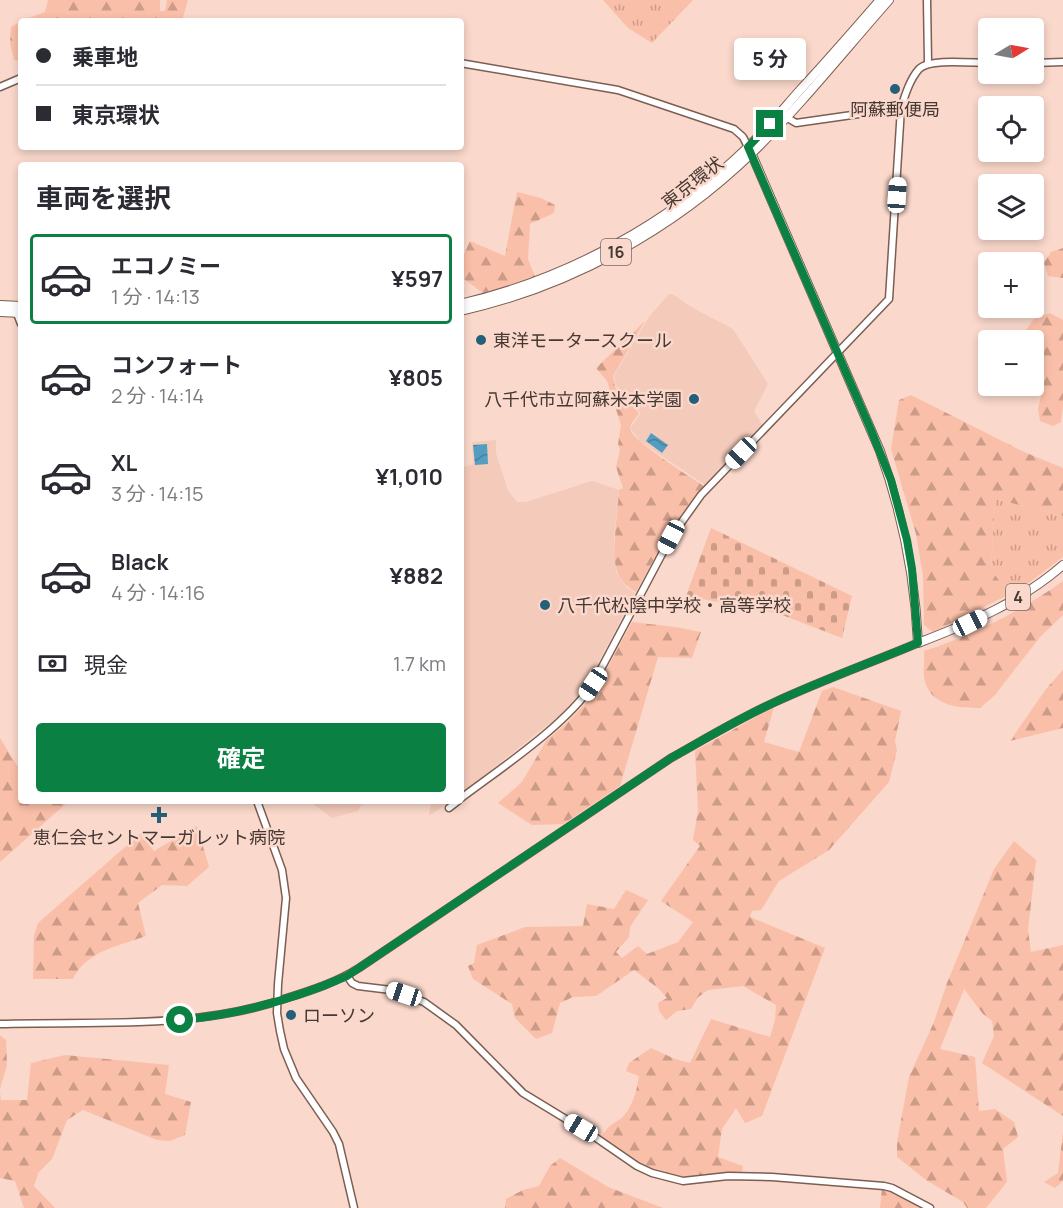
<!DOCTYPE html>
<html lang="ja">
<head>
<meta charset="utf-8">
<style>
  :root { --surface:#fff; --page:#f2f2f3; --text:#2b2b33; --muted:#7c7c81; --line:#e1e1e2; --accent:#0b8043 }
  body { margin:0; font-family:Manrope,"Noto Sans JP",sans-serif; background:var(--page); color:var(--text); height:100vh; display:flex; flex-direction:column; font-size:22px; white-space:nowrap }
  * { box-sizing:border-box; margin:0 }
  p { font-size:20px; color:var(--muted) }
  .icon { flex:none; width:33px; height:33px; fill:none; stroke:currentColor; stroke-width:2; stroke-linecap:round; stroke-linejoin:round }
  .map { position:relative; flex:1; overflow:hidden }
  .drawer { position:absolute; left:18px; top:162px; width:446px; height:642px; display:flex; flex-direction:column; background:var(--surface); border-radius:6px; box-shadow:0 3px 9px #0003 }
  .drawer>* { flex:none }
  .guide { position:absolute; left:18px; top:18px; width:446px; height:132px; border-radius:6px; box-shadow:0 3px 9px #0003; display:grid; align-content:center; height:132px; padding:0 18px; background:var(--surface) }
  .needle { width:39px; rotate:80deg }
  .fabs { position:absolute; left:978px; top:18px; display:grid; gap:12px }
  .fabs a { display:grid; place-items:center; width:66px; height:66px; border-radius:6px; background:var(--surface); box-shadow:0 3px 9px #0003; font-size:30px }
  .end { position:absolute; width:27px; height:27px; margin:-14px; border:8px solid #0b8043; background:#fff; box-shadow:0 0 0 3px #fff }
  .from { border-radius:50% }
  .bubble { position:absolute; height:42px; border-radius:6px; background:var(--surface); box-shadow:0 3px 9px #0003; font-size:20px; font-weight:700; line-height:42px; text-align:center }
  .car { position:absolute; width:18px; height:36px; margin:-18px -9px; border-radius:8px; box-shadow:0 0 4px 2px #0007; background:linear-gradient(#fff 24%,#345 0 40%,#fff 0 76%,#345 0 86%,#fff 0) }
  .guide b { display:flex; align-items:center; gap:21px; height:57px; font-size:22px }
  .guide b+b { border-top:2px solid var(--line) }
  .guide i { width:15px; height:15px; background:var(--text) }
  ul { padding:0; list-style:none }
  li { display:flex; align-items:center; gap:18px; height:90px; margin:0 12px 9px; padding:0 6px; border:3px solid transparent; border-radius:6px }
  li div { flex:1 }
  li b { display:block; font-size:22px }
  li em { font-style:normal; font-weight:700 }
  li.active { border-color:var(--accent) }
  li>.icon { width:54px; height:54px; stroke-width:1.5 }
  h2 { padding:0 18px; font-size:27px; line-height:72px }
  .pay { display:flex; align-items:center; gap:15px; height:66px; padding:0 18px; font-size:22px }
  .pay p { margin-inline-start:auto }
  .action { display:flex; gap:12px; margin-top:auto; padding:12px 18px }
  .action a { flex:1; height:69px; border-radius:6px; background:var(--accent); color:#fff; font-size:24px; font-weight:700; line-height:69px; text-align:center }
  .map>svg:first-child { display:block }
  .built { fill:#f4caba }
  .grass { fill:url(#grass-tufts) }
  .forest { fill:url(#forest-firs) }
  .cemetery { fill:url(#cemetery-stones) }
  .water { fill:url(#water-waves) }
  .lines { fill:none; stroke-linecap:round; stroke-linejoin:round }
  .tertiary-casing { stroke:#7c5e53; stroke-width:9 }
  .primary-casing { stroke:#7c5e53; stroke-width:10 }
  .trunk-casing { stroke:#7c5e53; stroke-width:10 }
  .tertiary { stroke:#fff; stroke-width:6 }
  .primary { stroke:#fff; stroke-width:8 }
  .trunk { stroke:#fff; stroke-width:8 }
  .route { stroke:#0b8043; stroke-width:8 }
  .poi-dot { fill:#265f79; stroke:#fad8cb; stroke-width:2 }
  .labels { text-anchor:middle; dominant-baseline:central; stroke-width:5; stroke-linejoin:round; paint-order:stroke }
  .shield { fill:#fad8cb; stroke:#7c6861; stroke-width:1.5 }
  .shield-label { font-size:16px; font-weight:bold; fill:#463833 }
  .poi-label { font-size:18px; fill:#463833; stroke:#fad8cb; text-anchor:start }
  .street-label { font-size:18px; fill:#463833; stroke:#fad8cb }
</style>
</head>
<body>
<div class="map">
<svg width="1063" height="1208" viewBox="0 0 1063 1208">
  <defs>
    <pattern id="grass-tufts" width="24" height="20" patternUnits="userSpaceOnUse" patternTransform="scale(1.5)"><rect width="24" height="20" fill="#fabfa8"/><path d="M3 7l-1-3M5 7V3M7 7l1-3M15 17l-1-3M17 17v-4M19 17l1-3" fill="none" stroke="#cc9c89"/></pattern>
    <pattern id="forest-firs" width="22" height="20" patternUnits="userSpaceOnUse" patternTransform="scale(1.5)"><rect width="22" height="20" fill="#fabfa8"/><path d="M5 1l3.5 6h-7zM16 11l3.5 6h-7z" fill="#cc9c89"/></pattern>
    <pattern id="cemetery-stones" width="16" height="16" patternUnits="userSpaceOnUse" patternTransform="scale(1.5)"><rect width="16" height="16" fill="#fabfa8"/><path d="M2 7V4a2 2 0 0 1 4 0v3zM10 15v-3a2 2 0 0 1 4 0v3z" fill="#cc9c89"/></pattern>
    <pattern id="water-waves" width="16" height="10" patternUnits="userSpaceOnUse" patternTransform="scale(1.5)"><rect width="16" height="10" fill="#539dc0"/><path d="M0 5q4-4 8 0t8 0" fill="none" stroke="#47819d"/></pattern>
  </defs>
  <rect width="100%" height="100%" fill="#fad8cb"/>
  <!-- built -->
  <g class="built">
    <path d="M669,294H672L693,308L733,329L768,384L754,411L762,424L705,485L640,441L630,428L641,413L616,386L614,376L649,317Z"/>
    <path d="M496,440V453L508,491L517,502H526L592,481L619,490L614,538L616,572L627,588L635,593L589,680L580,694L561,714L461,794V468L473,464L472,442Z"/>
    <path d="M309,801H363V802L358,811L332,818Z"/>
    <path d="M431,801H451L429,816Z"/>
  </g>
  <!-- grass -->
  <g class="grass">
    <path d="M603,0H693L652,43L628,28Z"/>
    <path d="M995,499L1063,516V557L1026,585L1010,594L991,570Z"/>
  </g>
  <!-- forest -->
  <g class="forest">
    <path d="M48,0H160V11H165L167,0H188L182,21H21L45,12Z"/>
    <path d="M21,21V61L14,60L10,43L11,27Z"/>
    <path d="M517,192L541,198L555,205L554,213L530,224L528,259L535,277L483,293L461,277V261L470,241L505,256Z"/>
    <path d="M1063,248V278L1048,276L1044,263L1051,252Z"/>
    <path d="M1050,313L1063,320V406L1061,422L1053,426L1040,421L1038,409L1043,387L1034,363V340H1028L1026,330L1034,319Z"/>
    <path d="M645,321L613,376L615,387L639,413C637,417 629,425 630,429C631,440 692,478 704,486C675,518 656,555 636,592C628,588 620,580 617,571C611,554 618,509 619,490L623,488L616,467L620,450L618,444L621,425L607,381L596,368Z"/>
    <path d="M911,395L1024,452L1063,468V516L995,499L991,570L1010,594L933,632L924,625L923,576L916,534L891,449L899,400Z"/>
    <path d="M1063,581V615L1040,637L995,695L980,708C959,708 935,706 926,685C922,676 925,661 924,651C974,635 1021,611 1063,581Z"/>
    <path d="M632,622L675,627L701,632L692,658L658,657L620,786L563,824L532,825L498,803L522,782L546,741L569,721L593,695Z"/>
    <path d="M1063,670V728L1010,741L1046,689Z"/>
    <path d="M833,687L901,711L895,741L897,750L889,782L829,850L779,881L761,910L752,911L750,917L825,948L762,1116L745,1123L736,1108L722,1129L718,1157L743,1166L742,1173C724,1173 707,1178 690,1178C656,1179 627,1155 601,1137C609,1126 608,1127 619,1120C632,1111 637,1090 639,1076L626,1071L629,1063L651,1048L675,1059L690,1063L711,1019L770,1037L775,1020L776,1005L743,986L708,990L697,998L691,1009L677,1011L666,1020L659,1011L658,1003L667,998L659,989L634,970L596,996L573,997L560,1003L552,1033L536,1039L515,1018L512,1004L473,979L468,966L474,963L477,945L525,927L583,926L587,904L614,909L626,890L648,900L630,927L629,937L616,952L622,958L638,946L647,954L678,942L693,922L661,901L700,846L693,840L698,810L695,751L774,707L764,742L799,752L822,691Z"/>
    <path d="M0,738L21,772V801H69L0,862Z"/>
    <path d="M197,826L209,867L187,886L162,885L138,903L146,936C119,946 86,951 73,979H33L34,935L38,923L140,834L154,851Z"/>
    <path d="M1014,841L1036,860L1028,930L1031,952L1063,945V1116L982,1063L994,1036L992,1021L983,1014L964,989L940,1049L975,1057L979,1111L995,1109L1014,1122L1018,1137L1003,1149L1007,1182L986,1208H967L963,1202L926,1180L897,1157V1142L909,1077L934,1022L947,983L994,869Z"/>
    <path d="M0,1035L6,1040L7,1065L0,1089Z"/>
    <path d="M65,1055L169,1065L165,1094L191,1102L185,1135L170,1141L157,1140L83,1110L67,1120L52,1159L38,1173L34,1186L55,1208H24L15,1181L0,1178V1092L1,1100H27L31,1063Z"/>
    <path d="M1063,1132V1181L1055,1188L1044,1182L1058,1173Z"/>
    <path d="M560,1158L608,1187L663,1208H505L506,1199L523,1190L539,1186L550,1166Z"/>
    <path d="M882,1188L928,1208H880Z"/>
  </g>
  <!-- cemetery -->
  <path class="cemetery" d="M711,528L852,596L842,638L777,613L686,596Z"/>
  <!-- water -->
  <g class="water">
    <path d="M651,433L668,445L662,453L646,441Z"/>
    <path d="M487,444L488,464L475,465L473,445Z"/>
  </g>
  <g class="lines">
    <!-- tertiary casing -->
    <g class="tertiary-casing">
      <g id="tertiary">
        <path d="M927,0L928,62"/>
        <path d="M460,63L618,90L734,129L743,137L748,147"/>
        <path d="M1034,63L1063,62"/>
        <path d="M0,87L21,78"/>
        <path d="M786,117L796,123L901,108"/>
        <path d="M16,311L21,324"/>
        <path d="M460,799C501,768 565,726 593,684L671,537L701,495L889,299L901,108C905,95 910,79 919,69C929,58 972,63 988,63"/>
        <path d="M257,801L282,870L286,898L278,984L277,1013L280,1031L284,1049L296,1078L333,1132L339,1144L354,1208"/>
        <path d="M449,808L458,801"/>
        <path d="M347,976L352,983L358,986L391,990L424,1002L456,1025L523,1093L592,1135L637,1166L652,1173L683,1181L728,1176L772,1177L884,1186L892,1188L930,1208"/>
        <path d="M0,1024C95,1021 196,1030 287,998C313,990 337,982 359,968L671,758C705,739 738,719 773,703C820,681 870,663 918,643"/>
      </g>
    </g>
    <!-- primary casing -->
    <g class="primary-casing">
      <path id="primary" d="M749,148L880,451C903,515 915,575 918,643C970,623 1021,602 1063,565"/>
    </g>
    <!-- trunk casing -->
    <g class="trunk-casing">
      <g id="trunk">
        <path d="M460,304C568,279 670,223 749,146C768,128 784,108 801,89C828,60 854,30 880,0"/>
        <path d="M0,305L21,306"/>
        <path d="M460,311C569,287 673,230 753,152C801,105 844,51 889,0"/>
        <path d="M0,312L21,313"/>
      </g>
    </g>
    <!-- tertiary -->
    <use href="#tertiary" class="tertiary"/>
    <!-- primary -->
    <use href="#primary" class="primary"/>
    <!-- trunk -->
    <use href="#trunk" class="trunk"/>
  </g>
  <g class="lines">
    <!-- route -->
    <path class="route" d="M180,1020C238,1015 294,999 347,976L671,758C705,739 738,719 773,703C820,681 870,663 918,643L912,569L907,540L891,480L871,430L748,147L770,124"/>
  </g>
  <!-- markers -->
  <g class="poi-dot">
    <circle cx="895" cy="89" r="6"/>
    <circle cx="481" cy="340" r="6"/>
    <circle cx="694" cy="399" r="6"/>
    <circle cx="545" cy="605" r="6"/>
    <path d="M156 806h6v6h6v6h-6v6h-6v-6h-6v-6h6z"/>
    <circle cx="291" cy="1015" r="6"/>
  </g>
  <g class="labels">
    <!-- shield labels -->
    <g class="shield">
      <rect x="601" y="239" width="30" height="26" rx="4.5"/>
      <rect x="1006" y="584" width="24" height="26" rx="4.5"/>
    </g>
    <g class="shield-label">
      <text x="616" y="252">16</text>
      <text x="1018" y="597">4</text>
    </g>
    <!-- poi labels -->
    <g class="poi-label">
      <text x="895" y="109" text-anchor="middle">阿蘇郵便局</text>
      <text x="493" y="340">東洋モータースクール</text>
      <text x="682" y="399" text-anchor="end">八千代市立阿蘇米本学園</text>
      <text x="557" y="605">八千代松陰中学校・高等学校</text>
      <text x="159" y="837" text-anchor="middle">恵仁会セントマーガレット病院</text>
      <text x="303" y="1015">ローソン</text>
    </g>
    <!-- street labels -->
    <g class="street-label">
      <text transform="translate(692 182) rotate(-38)">東京環状</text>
    </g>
  </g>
</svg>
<div class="fabs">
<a><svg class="needle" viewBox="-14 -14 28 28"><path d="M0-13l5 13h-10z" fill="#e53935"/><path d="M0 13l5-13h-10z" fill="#7c7c81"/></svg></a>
<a><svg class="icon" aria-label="locate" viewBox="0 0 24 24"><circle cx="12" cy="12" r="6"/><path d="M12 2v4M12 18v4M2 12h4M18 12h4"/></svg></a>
<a><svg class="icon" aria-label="layers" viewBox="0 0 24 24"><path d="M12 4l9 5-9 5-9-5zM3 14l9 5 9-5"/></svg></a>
<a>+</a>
<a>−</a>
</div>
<i class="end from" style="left:180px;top:1020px"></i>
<i class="end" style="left:770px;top:124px"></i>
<div class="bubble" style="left:734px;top:38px;width:72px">5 分</div>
<i class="car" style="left:897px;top:195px;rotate:4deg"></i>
<i class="car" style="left:741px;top:453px;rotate:224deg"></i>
<i class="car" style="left:671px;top:537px;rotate:208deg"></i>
<i class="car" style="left:970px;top:623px;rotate:64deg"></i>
<i class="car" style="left:593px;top:684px;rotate:214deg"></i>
<i class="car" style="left:404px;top:994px;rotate:288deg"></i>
<i class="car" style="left:581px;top:1128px;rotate:301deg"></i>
<div class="guide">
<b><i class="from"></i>乗車地</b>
<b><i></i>東京環状</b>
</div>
<section class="drawer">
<h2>車両を選択</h2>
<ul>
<li class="active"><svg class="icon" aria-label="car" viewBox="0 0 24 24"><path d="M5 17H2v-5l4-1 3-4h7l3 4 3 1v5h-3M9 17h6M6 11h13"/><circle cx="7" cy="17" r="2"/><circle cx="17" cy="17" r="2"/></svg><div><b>エコノミー</b><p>1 分 · 14:13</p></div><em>¥597</em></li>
<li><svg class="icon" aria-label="car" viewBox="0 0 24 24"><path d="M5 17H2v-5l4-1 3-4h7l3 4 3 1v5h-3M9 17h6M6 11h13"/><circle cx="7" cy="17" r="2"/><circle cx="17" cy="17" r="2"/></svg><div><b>コンフォート</b><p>2 分 · 14:14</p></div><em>¥805</em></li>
<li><svg class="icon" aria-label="car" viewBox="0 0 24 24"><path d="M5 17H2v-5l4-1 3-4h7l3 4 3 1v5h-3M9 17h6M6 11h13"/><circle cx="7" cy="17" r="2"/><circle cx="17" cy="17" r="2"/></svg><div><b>XL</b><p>3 分 · 14:15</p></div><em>¥1,010</em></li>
<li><svg class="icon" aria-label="car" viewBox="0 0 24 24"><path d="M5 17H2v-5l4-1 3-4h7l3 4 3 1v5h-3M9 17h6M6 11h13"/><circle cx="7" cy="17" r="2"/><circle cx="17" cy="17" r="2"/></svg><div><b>Black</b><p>4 分 · 14:16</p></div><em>¥882</em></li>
</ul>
<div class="pay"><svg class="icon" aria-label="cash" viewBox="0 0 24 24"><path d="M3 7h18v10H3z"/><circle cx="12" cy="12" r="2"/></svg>現金<p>1.7 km</p></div>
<div class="action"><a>確定</a></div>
</section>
</div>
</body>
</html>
